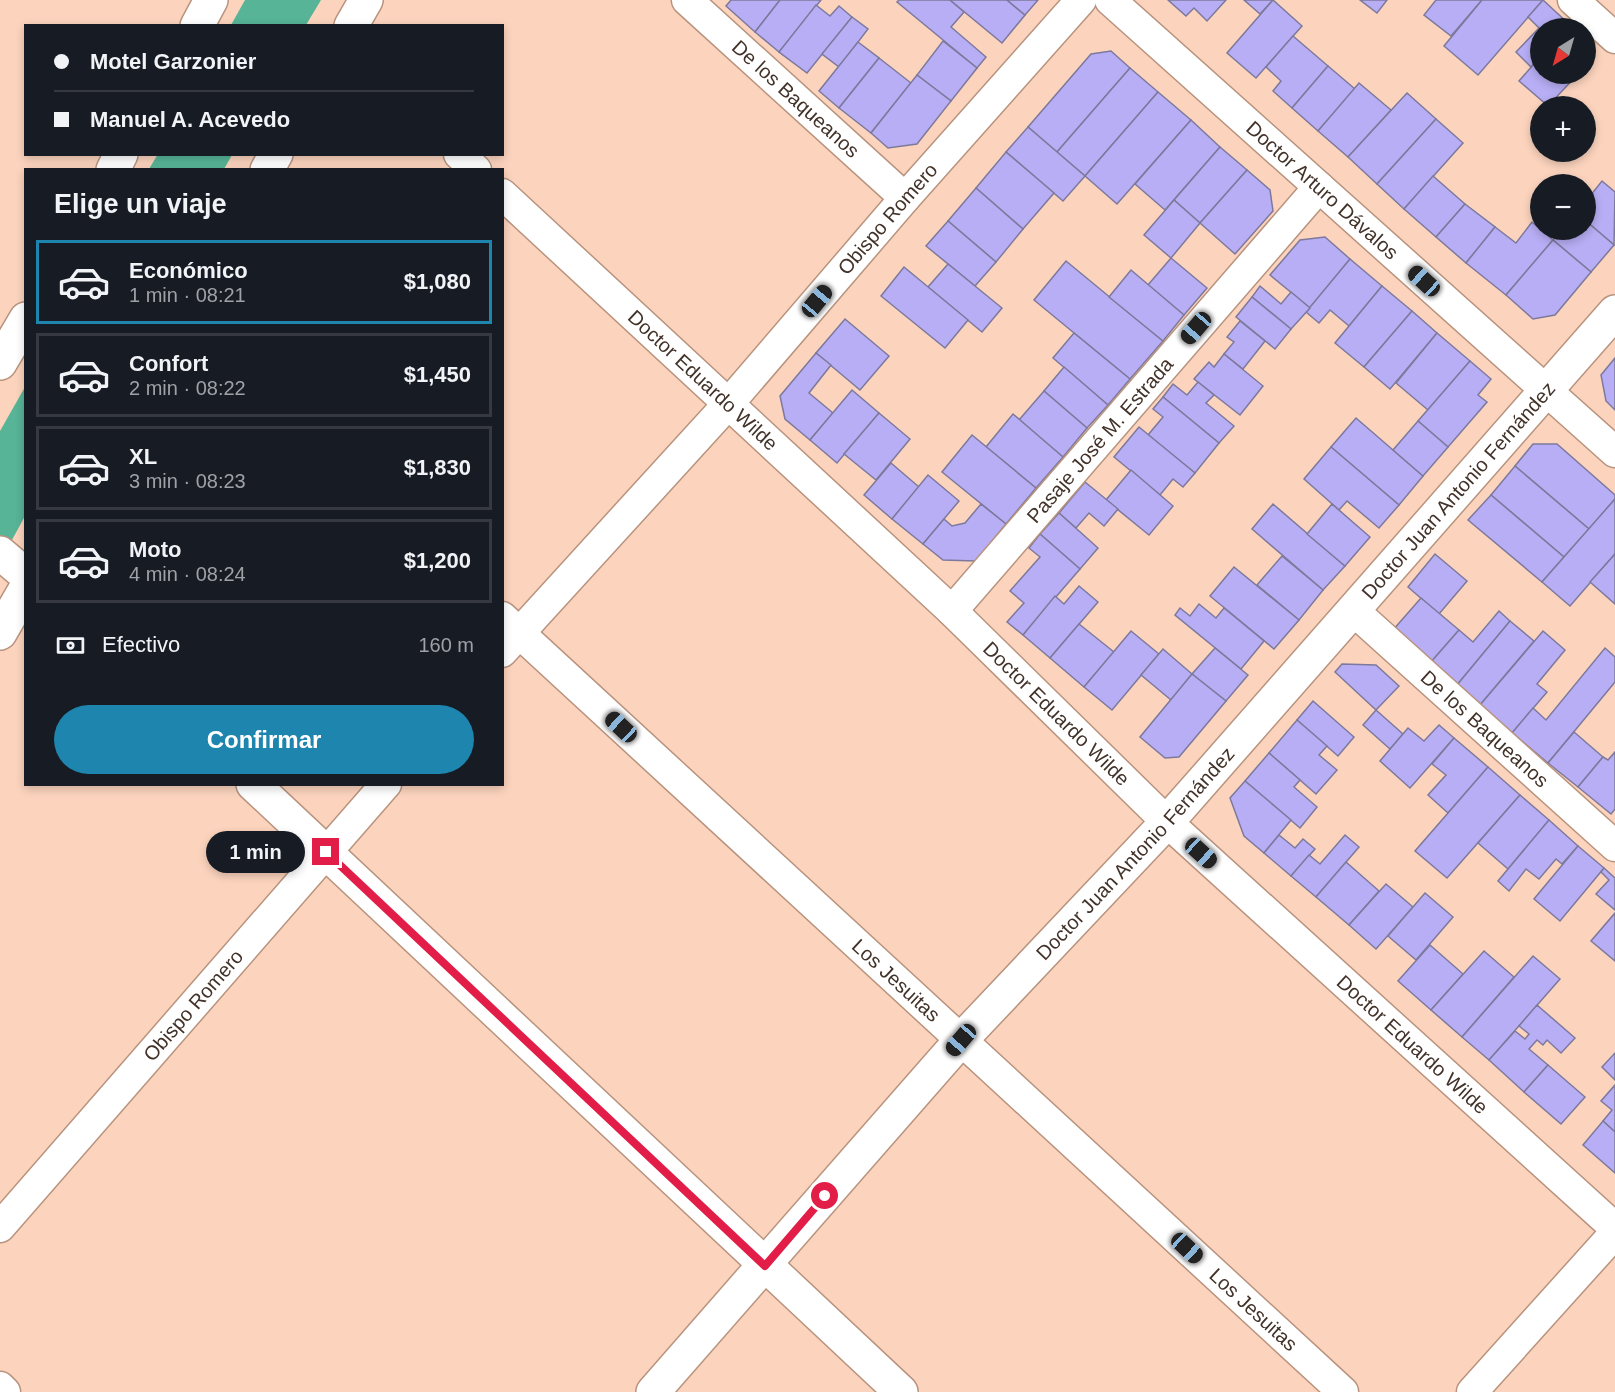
<!DOCTYPE html>
<html lang="es">
<head>
<meta charset="utf-8">
<style>
  :root { --surface:#171b24; --page:#242831; --text:#f1f3f6; --muted:#9ea1a6; --line:#363941; --accent:#1e85ae }
  body { margin:0; font-family:Helvetica,sans-serif; background:var(--page); color:var(--text); height:100vh; display:flex; flex-direction:column; font-size:22px; white-space:nowrap }
  * { box-sizing:border-box; margin:0 }
  p { font-size:20px; color:var(--muted) }
  .icon { flex:none; width:33px; height:33px; fill:none; stroke:currentColor; stroke-width:2; stroke-linecap:round; stroke-linejoin:round }
  .map { position:relative; flex:1; overflow:hidden }
  .sheet { position:absolute; left:24px; top:168px; width:480px; height:618px; display:flex; flex-direction:column; background:var(--surface); border-radius:0px; box-shadow:0 3px 9px #0003 }
  .sheet>* { flex:none }
  .banner { position:absolute; left:24px; top:24px; width:480px; height:132px; border-radius:0px; box-shadow:0 3px 9px #0003; display:grid; align-content:center; height:132px; padding:0 30px; background:var(--surface) }
  .needle { width:39px; rotate:217deg }
  .controls { position:absolute; left:1530px; top:18px; display:grid; gap:12px }
  .controls a { display:grid; place-items:center; width:66px; height:66px; border-radius:50%; background:var(--surface); box-shadow:0 3px 9px #0003; font-size:30px }
  .end { position:absolute; width:27px; height:27px; margin:-14px; border:8px solid #e11d48; background:#fff; box-shadow:0 0 0 3px #fff }
  .from { border-radius:50% }
  .bubble { position:absolute; height:42px; border-radius:21px; background:var(--surface); box-shadow:0 3px 9px #0003; font-size:20px; font-weight:600; line-height:42px; text-align:center }
  .car { position:absolute; width:18px; height:36px; margin:-18px -9px; border-radius:8px; box-shadow:0 0 4px 2px #0007; background:linear-gradient(#222 24%,#8ab4d8 0 40%,#222 0 76%,#8ab4d8 0 86%,#222 0) }
  .banner b { display:flex; align-items:center; gap:21px; height:57px; font-size:22px }
  .banner b+b { border-top:2px solid var(--line) }
  .banner i { width:15px; height:15px; background:var(--text) }
  ul { padding:0; list-style:none }
  li { display:flex; align-items:center; gap:18px; height:84px; margin:0 12px 9px; padding:0 18px; border:3px solid var(--line); border-radius:0px }
  li div { flex:1 }
  li b { display:block; font-size:22px }
  li em { font-style:normal; font-weight:600 }
  li.current { border-color:var(--accent) }
  li>.icon { width:54px; height:54px; stroke-width:1.5 }
  h2 { padding:0 30px; font-size:27px; line-height:72px }
  .pay { display:flex; align-items:center; gap:15px; height:66px; padding:0 30px; font-size:22px }
  .pay p { margin-inline-start:auto }
  .action { display:flex; gap:12px; margin-top:auto; padding:12px 30px }
  .action a { flex:1; height:69px; border-radius:36px; background:var(--accent); color:#fff; font-size:24px; font-weight:600; line-height:69px; text-align:center }
  .map>svg:first-child { display:block }
  .water { fill:#57b497 }
  .building { fill:#b8aef5; stroke:#7d799c; stroke-width:1.5 }
  .lines { fill:none; stroke-linecap:round; stroke-linejoin:round }
  .minor-casing { stroke:#b8937e; stroke-width:33 }
  .tertiary-casing { stroke:#b8937e; stroke-width:36 }
  .trunk-casing { stroke:#b8937e; stroke-width:36 }
  .minor { stroke:#fff; stroke-width:30 }
  .tertiary { stroke:#fff; stroke-width:33 }
  .trunk { stroke:#fff; stroke-width:33 }
  .route { stroke:#e11d48; stroke-width:8 }
  .labels { text-anchor:middle; dominant-baseline:central; stroke-width:4.5; stroke-linejoin:round; paint-order:stroke }
  .street-label { font-size:20px; fill:#423229; stroke:#fefefe }
</style>
</head>
<body>
<div class="map">
<svg width="1615" height="1392" viewBox="0 0 1615 1392">
  <rect width="100%" height="100%" fill="#fcd4be"/>
  <!-- water -->
  <g class="water">
    <path d="M245,0H321L306,25H231Z"/>
    <path d="M158,154H232V155L224,169H149Z"/>
    <path d="M25,387V516L0,562V431Z"/>
  </g>
  <!-- building -->
  <g class="building">
    <path d="M731,0H780L755,32L726,6Z"/>
    <path d="M780,0H821L779,52L755,32Z"/>
    <path d="M899,0H950L964,12L951,27L986,57L977,68L897,2Z"/>
    <path d="M950,0H1007L1025,15L1002,43Z"/>
    <path d="M1007,0H1038L1025,15Z"/>
    <path d="M1168,0H1226L1207,21L1194,8L1186,16Z"/>
    <path d="M1244,0H1273L1260,14Z"/>
    <path d="M1273,0L1302,26L1256,78L1227,53Z"/>
    <path d="M1360,0H1387L1377,13Z"/>
    <path d="M1436,0H1482L1451,36L1424,15Z"/>
    <path d="M1482,0H1543L1478,75L1444,46Z"/>
    <path d="M1543,0L1570,25L1567,28H1540V57L1531,67L1516,52L1539,28L1528,17Z"/>
    <path d="M816,5L830,16L839,6L852,17L807,73L779,52Z"/>
    <path d="M852,17L868,29L839,67L822,54Z"/>
    <path d="M1293,36L1328,66L1292,108L1273,91L1281,81L1266,67Z"/>
    <path d="M943,41L977,68L951,101L917,75Z"/>
    <path d="M858,42L879,58L839,108L819,91Z"/>
    <path d="M1111,51L1130,68L1057,152L1028,127L1091,54Z"/>
    <path d="M1540,57V74H1578L1548,106L1519,81Z"/>
    <path d="M879,58L911,83L871,133L839,108Z"/>
    <path d="M1328,66L1355,89L1318,131L1292,108Z"/>
    <path d="M1130,68L1158,92L1085,176L1057,152Z"/>
    <path d="M917,75L951,101L917,144L888,148L871,133Z"/>
    <path d="M1359,83L1391,110L1348,157L1318,131Z"/>
    <path d="M1158,92L1191,120L1117,204L1085,176Z"/>
    <path d="M1407,93L1436,119L1377,184L1348,157Z"/>
    <path d="M1436,119L1463,143L1404,209L1377,184Z"/>
    <path d="M1191,120L1220,147L1165,210L1135,184Z"/>
    <path d="M1028,127L1085,176L1063,201L1006,152Z"/>
    <path d="M1220,147L1247,170L1200,223L1174,200Z"/>
    <path d="M1006,152L1054,193L1023,229L976,188Z"/>
    <path d="M1247,170L1270,190L1273,211L1235,254L1200,223Z"/>
    <path d="M1433,176L1465,204L1436,237L1404,209Z"/>
    <path d="M1602,181L1615,192L1614,245L1586,221V201Z"/>
    <path d="M976,188L1023,229L996,262L948,221Z"/>
    <path d="M1174,200L1200,223L1171,258L1144,235Z"/>
    <path d="M1465,204L1495,227L1466,263L1436,237Z"/>
    <path d="M948,221L996,262L975,286L926,246Z"/>
    <path d="M1586,221L1614,245L1591,272L1553,240L1561,230H1586Z"/>
    <path d="M1532,222L1553,240L1506,295L1466,263L1495,227L1516,243Z"/>
    <path d="M1325,237L1350,259L1310,308L1270,275L1300,240Z"/>
    <path d="M1553,240L1591,272L1555,315L1533,319L1506,295Z"/>
    <path d="M1171,258L1207,288L1184,315L1148,285Z"/>
    <path d="M1350,259L1382,286L1349,326L1330,310L1319,323L1306,312Z"/>
    <path d="M1066,261L1163,341L1130,379L1034,300Z"/>
    <path d="M948,264L1002,308L982,332L928,287Z"/>
    <path d="M904,267L968,320L945,348L881,296Z"/>
    <path d="M1131,270L1184,315L1163,341L1109,297Z"/>
    <path d="M1260,286L1281,304L1291,292L1310,308L1291,329L1252,297Z"/>
    <path d="M1382,286L1412,311L1364,367L1335,343Z"/>
    <path d="M1252,297L1291,329L1275,349L1236,317Z"/>
    <path d="M1412,311L1437,333L1390,389L1364,367Z"/>
    <path d="M845,319L889,356L860,390L816,353Z"/>
    <path d="M1240,321L1265,341L1243,369L1224,354L1234,342L1227,337Z"/>
    <path d="M1074,333L1130,379L1108,405L1053,358Z"/>
    <path d="M1437,333L1470,361L1428,410L1396,383Z"/>
    <path d="M816,353L831,365L809,393L833,413L810,440L785,419L780,396Z"/>
    <path d="M1224,354L1263,386L1240,415L1194,379L1209,362L1214,367Z"/>
    <path d="M1615,358V410L1606,401L1601,375Z"/>
    <path d="M1470,361L1491,379L1478,395L1487,402L1448,447L1418,421Z"/>
    <path d="M1064,367L1108,405L1087,428L1044,391Z"/>
    <path d="M1198,382L1214,395L1206,403L1234,426L1219,443L1163,397L1173,384L1187,395Z"/>
    <path d="M852,390L879,413L837,463L810,440Z"/>
    <path d="M1044,391L1087,428L1063,457L1019,420Z"/>
    <path d="M1163,397L1219,443L1195,473L1148,435L1163,417L1153,409Z"/>
    <path d="M879,413L910,439L876,480L844,454Z"/>
    <path d="M1013,414L1063,457L1036,488L986,447Z"/>
    <path d="M1356,418L1423,476L1399,505L1331,447Z"/>
    <path d="M1418,421L1448,447L1423,476L1393,450Z"/>
    <path d="M1139,427L1195,473L1183,487L1173,479L1160,495L1114,457Z"/>
    <path d="M972,435L1036,488L1006,524L942,472Z"/>
    <path d="M1533,444H1557L1615,495V499L1589,529L1515,466Z"/>
    <path d="M1331,447L1399,505L1379,528L1347,501L1339,510L1304,479Z"/>
    <path d="M891,463L919,487L892,519L864,495Z"/>
    <path d="M1515,466L1589,529L1564,557L1491,495Z"/>
    <path d="M1131,470L1173,506L1149,535L1106,500Z"/>
    <path d="M928,475L959,501L923,544L892,519Z"/>
    <path d="M1085,482L1118,509L1104,526L1089,513L1076,528L1059,513Z"/>
    <path d="M1491,495L1564,557L1542,582L1468,520Z"/>
    <path d="M1615,499V554L1570,606L1542,582Z"/>
    <path d="M981,504L1006,524L976,561L943,560L923,544L944,519L952,526L965,523Z"/>
    <path d="M1273,504L1345,566L1323,590L1252,529Z"/>
    <path d="M1332,504L1370,537L1345,566L1307,534Z"/>
    <path d="M1059,513L1098,548L1080,569L1040,534Z"/>
    <path d="M1040,534L1080,569L1023,635L1007,622L1024,603L1010,591L1040,557L1029,548Z"/>
    <path d="M1435,554L1467,581L1439,614L1408,587Z"/>
    <path d="M1615,554V604L1590,582Z"/>
    <path d="M1282,556L1323,590L1299,620L1257,585Z"/>
    <path d="M1234,567L1299,620L1274,649L1210,596Z"/>
    <path d="M1079,586L1098,602L1050,658L1023,635L1055,596L1064,604Z"/>
    <path d="M1421,598L1459,630L1431,662L1393,630Z"/>
    <path d="M1199,604L1216,618L1224,608L1264,641L1241,669L1175,615L1180,608L1190,616Z"/>
    <path d="M1499,611L1510,621L1457,685L1431,662L1459,630L1473,642Z"/>
    <path d="M1510,621L1534,641L1480,705L1457,685Z"/>
    <path d="M1079,624L1114,652L1084,687L1050,658Z"/>
    <path d="M1131,631L1159,654L1112,710L1084,687Z"/>
    <path d="M1543,631L1565,650L1537,684L1547,692L1512,733L1480,705Z"/>
    <path d="M1215,648L1248,675L1226,701L1192,674Z"/>
    <path d="M1605,648L1615,657V682L1548,763L1512,733L1533,708L1546,720Z"/>
    <path d="M1163,649L1192,674L1171,700L1141,675Z"/>
    <path d="M1342,664L1376,665L1399,686L1376,710L1335,672Z"/>
    <path d="M1192,674L1226,701L1179,757L1165,758L1140,737Z"/>
    <path d="M1313,701L1354,737L1338,756L1297,720Z"/>
    <path d="M1376,710L1403,734L1390,749L1363,725Z"/>
    <path d="M1297,720L1327,746L1319,755L1337,770L1316,794L1269,753Z"/>
    <path d="M1439,725L1454,738L1410,788L1380,761L1408,728L1424,741Z"/>
    <path d="M1574,732L1603,757L1578,787L1548,763Z"/>
    <path d="M1454,738L1488,767L1448,813L1428,795L1446,775L1432,764Z"/>
    <path d="M1615,752V809L1611,814L1578,787L1603,757L1608,760Z"/>
    <path d="M1269,753L1300,780L1294,787L1317,807L1300,828L1245,781Z"/>
    <path d="M1488,767L1520,795L1447,878L1415,851Z"/>
    <path d="M1245,781L1291,820L1264,853L1244,836L1230,798Z"/>
    <path d="M1520,795L1549,820L1508,869L1478,843Z"/>
    <path d="M1549,820L1578,846L1562,864L1556,859L1539,879L1526,869L1509,891L1498,881Z"/>
    <path d="M1279,835L1295,848L1303,839L1315,849L1291,876L1264,853Z"/>
    <path d="M1345,835L1359,847L1316,897L1291,876L1309,855L1320,864Z"/>
    <path d="M1578,846L1604,868L1560,921L1534,899Z"/>
    <path d="M1346,862L1379,891L1349,925L1316,897Z"/>
    <path d="M1604,868L1615,878V910L1596,894L1609,880L1601,872Z"/>
    <path d="M1386,884L1413,907L1376,949L1349,925Z"/>
    <path d="M1425,893L1453,917L1416,960L1388,936Z"/>
    <path d="M1615,913V961L1591,941Z"/>
    <path d="M1430,945L1463,974L1431,1010L1398,981Z"/>
    <path d="M1484,951L1514,977L1462,1037L1431,1010Z"/>
    <path d="M1533,956L1560,979L1489,1060L1462,1037Z"/>
    <path d="M1537,1005L1575,1038L1561,1053L1547,1040L1543,1045L1537,1040L1529,1049L1548,1065L1524,1092L1489,1060L1515,1031L1525,1039L1529,1034L1519,1026Z"/>
    <path d="M1615,1053V1080L1602,1067Z"/>
    <path d="M1548,1065L1585,1097L1561,1124L1524,1092Z"/>
    <path d="M1615,1085V1132L1603,1121L1612,1110L1601,1101Z"/>
    <path d="M1603,1121L1615,1132V1173L1583,1145Z"/>
  </g>
  <g class="lines">
    <!-- minor casing -->
    <g class="minor-casing">
      <g id="minor">
        <path id="s1" d="M687,0L905,198"/>
        <path id="s2" d="M1110,0L1615,452"/>
        <path d="M1573,0L1615,38"/>
        <path d="M459,154L476,170"/>
        <path id="s3" d="M502,194L952,611L1167,822L1615,1228"/>
        <path id="s4" d="M952,611L1319,187"/>
        <path id="s5" d="M1354,611L1615,846"/>
        <path id="s6" d="M502,617L1343,1392"/>
        <path id="s7" d="M502,652L729,403L905,198L1081,0"/>
        <path id="s8" d="M0,1227L386,784"/>
        <path d="M0,1387L5,1392"/>
        <path d="M1472,1392L1615,1233"/>
      </g>
    </g>
    <!-- tertiary casing -->
    <g class="tertiary-casing">
      <g id="tertiary">
        <path d="M0,553L26,575"/>
        <path d="M253,784L901,1392"/>
        <path id="s9" d="M653,1392L961,1040L1167,822L1615,312"/>
      </g>
    </g>
    <!-- trunk casing -->
    <g class="trunk-casing">
      <g id="trunk">
        <path d="M197,26L211,0"/>
        <path d="M351,26L366,0"/>
        <path d="M113,170L121,154"/>
        <path d="M267,170L276,154"/>
        <path d="M0,363L26,319"/>
        <path d="M0,633L26,588"/>
      </g>
    </g>
    <!-- minor -->
    <use href="#minor" class="minor"/>
    <!-- tertiary -->
    <use href="#tertiary" class="tertiary"/>
    <!-- trunk -->
    <use href="#trunk" class="trunk"/>
  </g>
  <g class="lines">
    <!-- route -->
    <path class="route" d="M326,852L765,1266L825,1196"/>
  </g>
  <g class="labels">
    <!-- street labels -->
    <g class="street-label">
      <text stroke="none"><textPath href="#s1" startOffset="147">De los Baqueanos</textPath></text>
      <text stroke="none"><textPath href="#s2" startOffset="285">Doctor Arturo Dávalos</textPath></text>
      <text stroke="none"><textPath href="#s7" startOffset="580">Obispo Romero</textPath></text>
      <text stroke="none"><textPath href="#s3" startOffset="274">Doctor Eduardo Wilde</textPath></text>
      <text stroke="none"><textPath href="#s4" startOffset="226">Pasaje José M. Estrada</textPath></text>
      <text stroke="none"><textPath href="#s9" startOffset="1209">Doctor Juan Antonio Fernández</textPath></text>
      <text stroke="none"><textPath href="#s3" startOffset="760">Doctor Eduardo Wilde</textPath></text>
      <text stroke="none"><textPath href="#s5" startOffset="176">De los Baqueanos</textPath></text>
      <text stroke="none"><textPath href="#s9" startOffset="723">Doctor Juan Antonio Fernández</textPath></text>
      <text stroke="none"><textPath href="#s6" startOffset="536">Los Jesuitas</textPath></text>
      <text stroke="none"><textPath href="#s8" startOffset="294">Obispo Romero</textPath></text>
      <text stroke="none"><textPath href="#s3" startOffset="1246">Doctor Eduardo Wilde</textPath></text>
      <text stroke="none"><textPath href="#s6" startOffset="1022">Los Jesuitas</textPath></text>
    </g>
  </g>
</svg>
<div class="controls">
<a><svg class="needle" viewBox="-14 -14 28 28"><path d="M0-13l5 13h-10z" fill="#e53935"/><path d="M0 13l5-13h-10z" fill="#9ea1a6"/></svg></a>
<a>+</a>
<a>−</a>
</div>
<i class="end from" style="left:825px;top:1196px"></i>
<i class="end" style="left:326px;top:852px"></i>
<div class="bubble" style="left:206px;top:831px;width:99px">1 min</div>
<i class="car" style="left:1424px;top:281px;rotate:312deg"></i>
<i class="car" style="left:817px;top:301px;rotate:40deg"></i>
<i class="car" style="left:1196px;top:328px;rotate:221deg"></i>
<i class="car" style="left:621px;top:727px;rotate:313deg"></i>
<i class="car" style="left:1201px;top:853px;rotate:132deg"></i>
<i class="car" style="left:961px;top:1040px;rotate:221deg"></i>
<i class="car" style="left:1187px;top:1248px;rotate:133deg"></i>
<div class="banner">
<b><i class="from"></i>Motel Garzonier</b>
<b><i></i>Manuel A. Acevedo</b>
</div>
<section class="sheet">
<h2>Elige un viaje</h2>
<ul>
<li class="current"><svg class="icon" aria-label="car" viewBox="0 0 24 24"><path d="M5 17H2v-5l4-1 3-4h7l3 4 3 1v5h-3M9 17h6M6 11h13"/><circle cx="7" cy="17" r="2"/><circle cx="17" cy="17" r="2"/></svg><div><b>Económico</b><p>1 min · 08:21</p></div><em>$1,080</em></li>
<li><svg class="icon" aria-label="car" viewBox="0 0 24 24"><path d="M5 17H2v-5l4-1 3-4h7l3 4 3 1v5h-3M9 17h6M6 11h13"/><circle cx="7" cy="17" r="2"/><circle cx="17" cy="17" r="2"/></svg><div><b>Confort</b><p>2 min · 08:22</p></div><em>$1,450</em></li>
<li><svg class="icon" aria-label="car" viewBox="0 0 24 24"><path d="M5 17H2v-5l4-1 3-4h7l3 4 3 1v5h-3M9 17h6M6 11h13"/><circle cx="7" cy="17" r="2"/><circle cx="17" cy="17" r="2"/></svg><div><b>XL</b><p>3 min · 08:23</p></div><em>$1,830</em></li>
<li><svg class="icon" aria-label="car" viewBox="0 0 24 24"><path d="M5 17H2v-5l4-1 3-4h7l3 4 3 1v5h-3M9 17h6M6 11h13"/><circle cx="7" cy="17" r="2"/><circle cx="17" cy="17" r="2"/></svg><div><b>Moto</b><p>4 min · 08:24</p></div><em>$1,200</em></li>
</ul>
<div class="pay"><svg class="icon" aria-label="cash" viewBox="0 0 24 24"><path d="M3 7h18v10H3z"/><circle cx="12" cy="12" r="2"/></svg>Efectivo<p>160 m</p></div>
<div class="action"><a>Confirmar</a></div>
</section>
</div>
</body>
</html>
